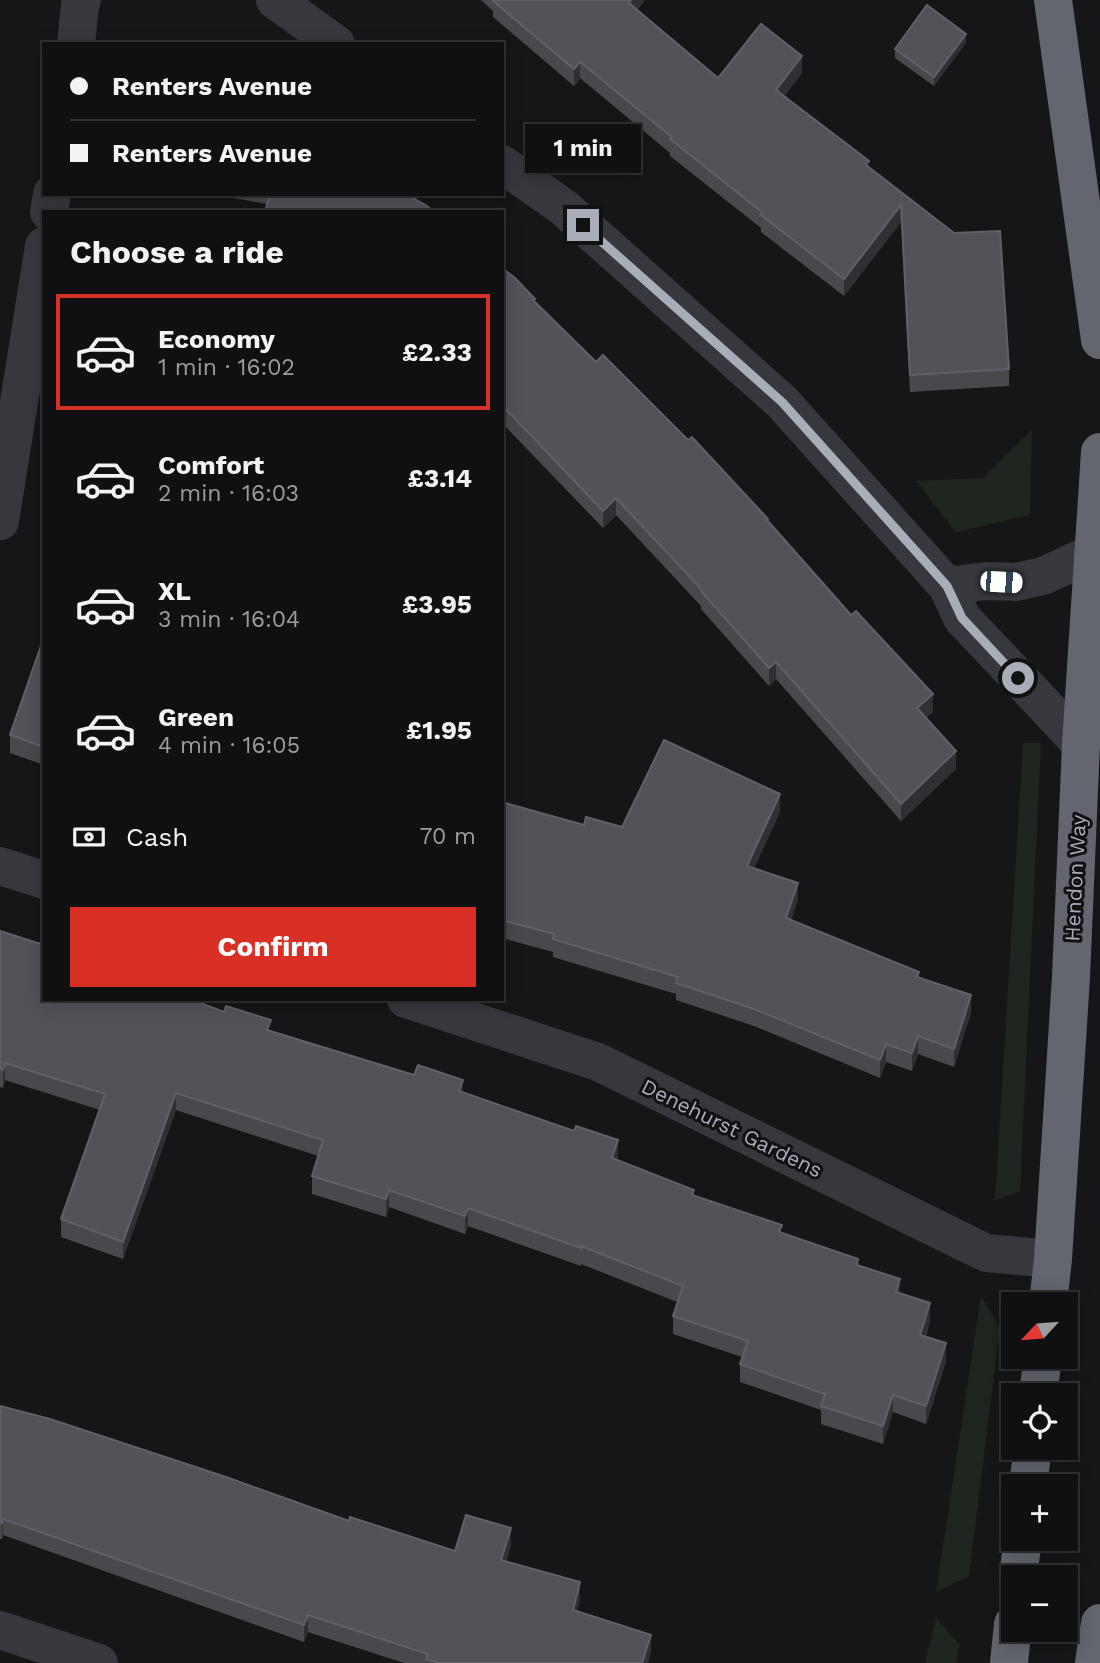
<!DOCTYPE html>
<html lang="en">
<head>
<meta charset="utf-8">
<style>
  :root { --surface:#101012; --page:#1e1e20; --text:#f1f3f6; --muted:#9c9d9f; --line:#303032; --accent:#d93025 }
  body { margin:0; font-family:"Work Sans",sans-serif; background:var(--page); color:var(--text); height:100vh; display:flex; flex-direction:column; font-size:26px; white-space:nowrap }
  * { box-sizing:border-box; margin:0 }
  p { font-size:23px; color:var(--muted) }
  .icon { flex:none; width:38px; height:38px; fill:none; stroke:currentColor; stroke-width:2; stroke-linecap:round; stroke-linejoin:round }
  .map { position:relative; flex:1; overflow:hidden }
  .details { position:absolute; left:42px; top:210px; width:462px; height:791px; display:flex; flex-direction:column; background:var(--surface); border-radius:0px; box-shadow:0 4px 18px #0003,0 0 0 2px var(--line) }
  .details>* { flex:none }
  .guide { position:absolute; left:42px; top:42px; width:462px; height:154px; border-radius:0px; box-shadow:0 4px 18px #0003,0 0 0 2px var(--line); display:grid; align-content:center; height:154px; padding:0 28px; background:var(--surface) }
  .needle { width:46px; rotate:244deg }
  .controls { position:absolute; left:1001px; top:1292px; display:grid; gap:14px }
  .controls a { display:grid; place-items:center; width:77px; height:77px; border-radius:0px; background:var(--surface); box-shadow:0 4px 18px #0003,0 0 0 2px var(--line); font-size:35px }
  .end { position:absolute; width:32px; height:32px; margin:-16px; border:9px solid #a8adb8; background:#111; box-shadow:0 0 0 4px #111 }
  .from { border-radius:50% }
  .bubble { position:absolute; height:49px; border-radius:0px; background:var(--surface); box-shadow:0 4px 18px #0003,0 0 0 2px var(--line); font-size:23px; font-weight:700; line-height:49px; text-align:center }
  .car { position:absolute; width:21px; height:42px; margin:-21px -10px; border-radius:9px; box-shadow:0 0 5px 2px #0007; background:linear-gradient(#fff 24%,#345 0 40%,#fff 0 76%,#345 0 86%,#fff 0) }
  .guide b { display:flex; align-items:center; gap:24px; height:66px; font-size:26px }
  .guide b+b { border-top:2px solid var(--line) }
  .guide i { width:18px; height:18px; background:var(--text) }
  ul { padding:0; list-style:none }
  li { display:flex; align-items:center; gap:21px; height:116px; margin:0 14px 10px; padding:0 14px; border:4px solid transparent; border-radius:0px }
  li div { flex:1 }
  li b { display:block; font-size:26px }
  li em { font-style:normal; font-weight:700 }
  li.current { border-color:var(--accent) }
  li>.icon { width:63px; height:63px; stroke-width:1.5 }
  h2 { padding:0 28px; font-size:32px; line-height:84px }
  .pay { display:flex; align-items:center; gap:18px; height:77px; padding:0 28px; font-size:26px }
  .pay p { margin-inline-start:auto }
  .button { display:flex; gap:14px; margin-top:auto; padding:14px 28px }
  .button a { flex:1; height:80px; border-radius:0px; background:var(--accent); color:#fff; font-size:28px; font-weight:700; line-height:80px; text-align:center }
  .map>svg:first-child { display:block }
  .green { fill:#1e261f }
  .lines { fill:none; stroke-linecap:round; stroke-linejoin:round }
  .street { stroke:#37383d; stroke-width:38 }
  .highway { stroke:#63666e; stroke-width:38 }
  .wall { fill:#47494d }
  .shaded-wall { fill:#2f3033 }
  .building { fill:#525359; stroke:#5f6168; stroke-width:2 }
  .route { stroke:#a8adb8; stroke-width:9 }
  .labels { text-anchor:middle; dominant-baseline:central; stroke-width:6; stroke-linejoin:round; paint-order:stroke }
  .street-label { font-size:21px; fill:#a8adb8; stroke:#111113 }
</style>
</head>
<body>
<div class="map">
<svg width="1100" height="1663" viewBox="0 0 1100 1663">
  <rect width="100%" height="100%" fill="#161618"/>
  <!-- green -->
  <g class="green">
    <path d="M1032,430L1030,515L956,532L916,481L983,478Z"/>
    <path d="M1023,743H1041L1020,1191L995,1200Z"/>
    <path d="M981,1296L1000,1328L969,1576L936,1592Z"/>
    <path d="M936,1618L960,1645L956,1663H925Z"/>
  </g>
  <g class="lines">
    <!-- street -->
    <g class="street">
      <path d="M275,0L336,44"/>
      <path d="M76,44L80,5L82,0"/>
      <path d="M502,164L563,207L782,402L947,586L962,618L1081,744"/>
      <path d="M49,212L52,194"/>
      <path d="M0,521L44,246"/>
      <path d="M947,586L986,581L1016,582L1043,576L1093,553"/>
      <path d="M0,866L44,880"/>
      <path d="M406,999L598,1062L980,1250L987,1253L1053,1259"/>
      <path d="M0,1630L99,1663"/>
    </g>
    <!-- highway -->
    <g class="highway">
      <path d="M1053,0L1100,340"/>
      <path d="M1048,1304L1053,1259L1071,977L1081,744L1100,452"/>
      <path d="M1038,1395L1043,1356"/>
      <path d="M1028,1486L1033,1447"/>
      <path d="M1018,1577L1023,1538"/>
      <path d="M1009,1663L1013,1624"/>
      <path d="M1094,1663L1100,1623"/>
    </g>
  </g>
  <!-- wall -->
  <g class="wall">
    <path d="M481,0H645L637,10L718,78L802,73L784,96L869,168L1009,369V386L910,392L901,222L844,296L761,232V228L670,156V153L580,78L574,86L493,17V11Z"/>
    <path d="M966,42L934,86L895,58V49Z"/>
    <path d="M212,194H406L267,204Z"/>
    <path d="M502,268L535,302L596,362L768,522L933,712L926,718L956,769L901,821L776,679L769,686L701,609V606L616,515L603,528L502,423Z"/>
    <path d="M44,637V765L10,753V735Z"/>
    <path d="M502,802L584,825L622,827L780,812L754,868L798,900L791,920L919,977L971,1012L954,1067L918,1054L912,1071L886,1062L880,1078L754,1026L676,1000V994L553,957V952L502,938Z"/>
    <path d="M0,931L271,1031L463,1092L618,1158V1160L694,1196L858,1265L900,1294L930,1321L926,1336L946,1361L926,1424L893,1412L883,1444L821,1424V1410L740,1382V1364L742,1357L673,1334V1316L677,1302L581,1264V1266L468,1226L465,1234L389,1207L386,1217L312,1194V1176L318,1156L176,1110L123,1259L61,1237V1219L100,1110L5,1080L3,1088L0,1087Z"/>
    <path d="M0,1406L349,1521L455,1551L511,1545L506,1562L580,1599L577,1611L651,1652L648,1663H404L308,1632L304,1642L3,1535L2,1539H0Z"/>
  </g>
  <!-- shaded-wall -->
  <g class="shaded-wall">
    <path d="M631,0H645L629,19V3Z"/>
    <path d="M966,34V42L934,86V77Z"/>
    <path d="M802,56V73L776,107V90Z"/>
    <path d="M580,62V78L574,86V69Z"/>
    <path d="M901,205V222L844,296V279Z"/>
    <path d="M616,498V515L603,528V511Z"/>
    <path d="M776,662V679L769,686V668Z"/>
    <path d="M933,694V712L917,726V708Z"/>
    <path d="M956,751V769L901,821V804Z"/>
    <path d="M780,794V812L747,884V866Z"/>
    <path d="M798,883V900L786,936V918Z"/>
    <path d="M971,995V1012L954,1067V1049Z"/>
    <path d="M918,1036V1054L912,1071V1053Z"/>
    <path d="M886,1044V1062L880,1078V1060Z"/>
    <path d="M5,1063V1080L3,1088V1070Z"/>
    <path d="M463,1080V1097L459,1091Z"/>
    <path d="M176,1093V1110L123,1259V1242Z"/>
    <path d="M618,1140V1158L612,1176V1158Z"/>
    <path d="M389,1190V1207L386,1217V1199Z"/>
    <path d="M468,1208V1226L465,1234V1216Z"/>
    <path d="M900,1279V1297L896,1292Z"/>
    <path d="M930,1303V1321L920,1352V1335Z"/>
    <path d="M946,1343V1361L926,1424V1406Z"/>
    <path d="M893,1395V1412L883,1444V1426Z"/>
    <path d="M3,1519V1535L2,1539V1523Z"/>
    <path d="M511,1528V1545L501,1577V1560Z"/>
    <path d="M580,1582V1599L573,1626V1610Z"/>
    <path d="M308,1615V1632L304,1642V1625Z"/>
    <path d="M651,1635V1652L648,1663H642Z"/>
  </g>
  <!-- building -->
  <g class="building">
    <path d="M494,0H631L629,3L718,78L761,24L802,56L776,90L869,161L866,165L954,233L1000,231L1009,369L910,375L901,205L844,279L761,215L763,213L670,139L672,137L580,62L574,69L493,1Z"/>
    <path d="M927,5L966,34L934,77L895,49Z"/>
    <path d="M270,194H406L427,206L434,212H265Z"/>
    <path d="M502,268L515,278L535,299L533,300L596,362L603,355L688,440L692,437L768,519L767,520L851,615L856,611L933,694L917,708L956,751L901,804L776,662L769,668L701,591L702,590L616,498L603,511L502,405Z"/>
    <path d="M44,637V747L10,735Z"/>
    <path d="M664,740L780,794L747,866L798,883L786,918L919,972L917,977L971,995L954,1049L918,1036L912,1053L886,1044L880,1060L754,1009L676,983L678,977L553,939L554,934L502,920V802L584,825L586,817L622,827Z"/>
    <path d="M0,931L44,945V999H190L224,1012L226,1006L271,1020L267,1030L414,1075L418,1065L463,1080L459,1091L574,1131L576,1126L618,1140L612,1158L694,1190L692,1195L782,1225L779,1232L858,1259L857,1265L900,1279L896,1292L930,1303L920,1335L946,1343L926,1406L893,1395L883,1426L821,1406L825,1394L740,1364L748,1341L673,1316L683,1286L581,1246V1248L468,1208L465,1216L389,1190L386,1199L312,1176L323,1140L176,1093L123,1242L61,1219L105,1094L5,1063L3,1070L0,1069Z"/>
    <path d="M0,1406L50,1419L226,1477L349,1521L350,1517L455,1551L466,1515L511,1528L501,1560L580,1582L573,1610L651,1635L642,1663H439L426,1659L428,1654L308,1615L304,1625L3,1519L2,1523L0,1522Z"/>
  </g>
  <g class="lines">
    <!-- route -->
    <path class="route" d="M583,225L782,402L947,586L962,618L1018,678"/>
  </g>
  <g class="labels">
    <!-- street labels -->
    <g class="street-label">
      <text transform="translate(1075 878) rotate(-87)">Hendon Way</text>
      <text transform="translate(732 1128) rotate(26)">Denehurst Gardens</text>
    </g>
  </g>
</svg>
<div class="controls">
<a><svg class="needle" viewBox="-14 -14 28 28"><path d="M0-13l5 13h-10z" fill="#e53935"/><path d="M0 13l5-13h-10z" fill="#9c9d9f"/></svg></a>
<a><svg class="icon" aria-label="locate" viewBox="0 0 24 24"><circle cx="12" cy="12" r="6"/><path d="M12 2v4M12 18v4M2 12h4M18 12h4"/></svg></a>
<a>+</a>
<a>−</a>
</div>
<i class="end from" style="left:1018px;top:678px"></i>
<i class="end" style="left:583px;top:225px"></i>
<div class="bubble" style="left:525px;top:124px;width:116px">1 min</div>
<i class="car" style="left:1001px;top:582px;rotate:93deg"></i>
<div class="guide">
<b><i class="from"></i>Renters Avenue</b>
<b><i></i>Renters Avenue</b>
</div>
<section class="details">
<h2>Choose a ride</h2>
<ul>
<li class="current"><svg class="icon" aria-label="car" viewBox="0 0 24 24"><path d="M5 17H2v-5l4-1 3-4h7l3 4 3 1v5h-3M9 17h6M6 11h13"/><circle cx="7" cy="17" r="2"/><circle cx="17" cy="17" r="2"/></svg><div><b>Economy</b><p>1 min · 16:02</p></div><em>£2.33</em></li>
<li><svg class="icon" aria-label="car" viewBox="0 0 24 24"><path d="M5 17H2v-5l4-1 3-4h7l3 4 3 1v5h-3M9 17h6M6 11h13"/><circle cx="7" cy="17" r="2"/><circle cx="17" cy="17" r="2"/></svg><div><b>Comfort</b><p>2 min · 16:03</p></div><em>£3.14</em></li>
<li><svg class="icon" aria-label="car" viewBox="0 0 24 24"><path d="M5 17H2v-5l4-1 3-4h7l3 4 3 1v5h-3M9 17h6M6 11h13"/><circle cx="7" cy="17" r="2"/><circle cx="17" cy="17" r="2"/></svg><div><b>XL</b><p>3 min · 16:04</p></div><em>£3.95</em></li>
<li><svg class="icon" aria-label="car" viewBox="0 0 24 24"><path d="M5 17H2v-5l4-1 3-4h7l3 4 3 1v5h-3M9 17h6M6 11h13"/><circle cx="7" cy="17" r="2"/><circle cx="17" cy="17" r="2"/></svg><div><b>Green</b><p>4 min · 16:05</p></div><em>£1.95</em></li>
</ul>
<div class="pay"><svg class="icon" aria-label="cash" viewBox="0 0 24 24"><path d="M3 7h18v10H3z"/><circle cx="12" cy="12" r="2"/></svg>Cash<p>70 m</p></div>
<div class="button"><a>Confirm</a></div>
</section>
</div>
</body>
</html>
